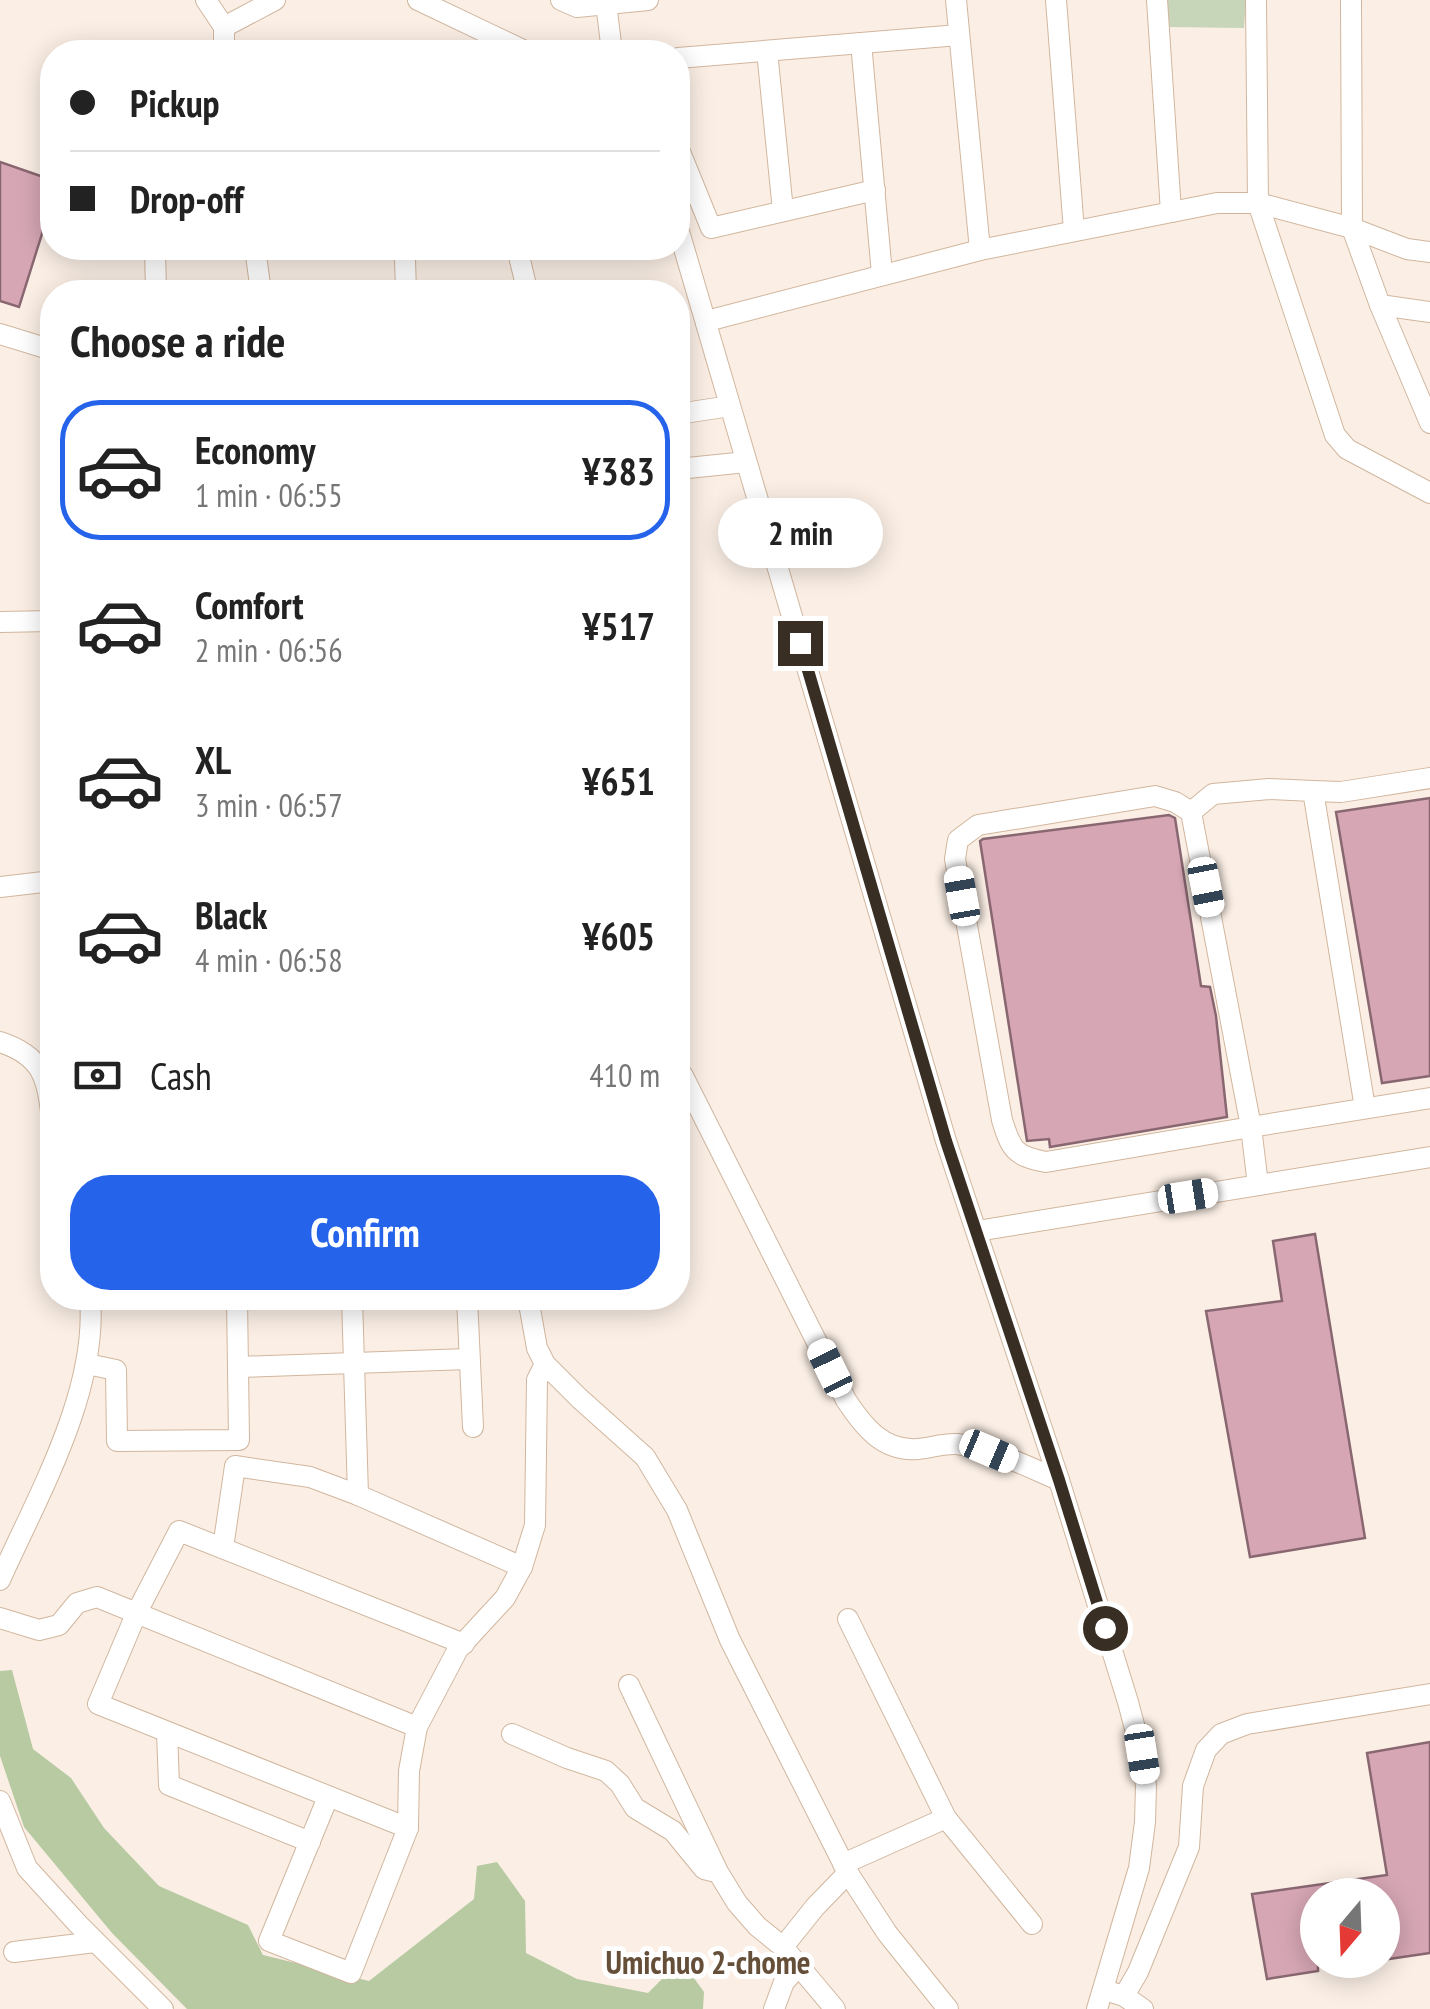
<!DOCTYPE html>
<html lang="en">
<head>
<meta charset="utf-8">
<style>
  :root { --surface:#fff; --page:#f2f2f2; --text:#222; --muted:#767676; --line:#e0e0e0; --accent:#2563eb }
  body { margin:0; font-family:"PT Sans Narrow",sans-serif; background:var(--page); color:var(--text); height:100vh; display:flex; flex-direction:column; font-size:38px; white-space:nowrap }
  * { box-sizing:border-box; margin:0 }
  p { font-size:32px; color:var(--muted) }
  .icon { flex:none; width:55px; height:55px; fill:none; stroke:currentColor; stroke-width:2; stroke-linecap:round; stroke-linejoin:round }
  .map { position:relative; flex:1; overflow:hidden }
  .side { position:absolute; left:40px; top:280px; width:650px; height:1030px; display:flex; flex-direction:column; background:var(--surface); border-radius:40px; box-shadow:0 5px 25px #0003 }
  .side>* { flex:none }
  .guide { position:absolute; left:40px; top:40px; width:650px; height:220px; border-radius:40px; box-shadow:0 5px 25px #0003; display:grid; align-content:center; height:220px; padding:0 30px; background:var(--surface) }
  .needle { width:65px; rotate:199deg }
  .buttons { position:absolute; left:1300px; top:1878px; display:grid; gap:20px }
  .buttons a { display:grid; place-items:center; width:100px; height:100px; border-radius:50%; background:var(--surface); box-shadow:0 5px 25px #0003; font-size:50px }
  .end { position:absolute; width:45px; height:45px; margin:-22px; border:12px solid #392e24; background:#fff; box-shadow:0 0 0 5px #fff }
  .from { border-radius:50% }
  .bubble { position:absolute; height:70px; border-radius:35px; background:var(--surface); box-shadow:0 5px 25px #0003; font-size:32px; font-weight:700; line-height:70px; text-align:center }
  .car { position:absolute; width:30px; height:60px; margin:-30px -15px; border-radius:12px; box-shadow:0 0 8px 2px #0007; background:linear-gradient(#fff 24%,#345 0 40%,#fff 0 76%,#345 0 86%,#fff 0) }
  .guide b { display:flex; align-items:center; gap:35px; height:95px; font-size:38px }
  .guide b+b { border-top:2px solid var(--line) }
  .guide i { width:25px; height:25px; background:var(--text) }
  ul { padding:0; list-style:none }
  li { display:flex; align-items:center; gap:30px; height:140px; margin:0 20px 15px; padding:0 10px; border:5px solid transparent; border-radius:40px }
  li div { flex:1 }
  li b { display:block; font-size:38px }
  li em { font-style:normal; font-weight:700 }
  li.selected { border-color:var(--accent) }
  li>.icon { width:90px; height:90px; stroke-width:1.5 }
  h2 { padding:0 30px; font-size:45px; line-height:120px }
  .pay { display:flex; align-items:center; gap:25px; height:110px; padding:0 30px; font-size:38px }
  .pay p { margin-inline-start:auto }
  .cta { display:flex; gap:20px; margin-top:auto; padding:20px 30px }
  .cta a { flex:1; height:115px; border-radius:40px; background:var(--accent); color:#fff; font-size:40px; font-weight:700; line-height:115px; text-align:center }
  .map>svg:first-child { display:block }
  .green { fill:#c7d5b9 }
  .forest { fill:#b7caa2 }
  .building { fill:#d6a6b4; stroke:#896771; stroke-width:2.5 }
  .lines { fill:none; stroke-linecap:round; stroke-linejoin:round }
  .minor-casing { stroke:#d1b69e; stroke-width:22 }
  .minor { stroke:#fff; stroke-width:20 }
  .route { stroke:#392e24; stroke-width:12 }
  .labels { text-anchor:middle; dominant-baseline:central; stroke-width:10; stroke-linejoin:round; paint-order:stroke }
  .neighbourhood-label { font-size:32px; font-weight:bold; fill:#664f39; stroke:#fff }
</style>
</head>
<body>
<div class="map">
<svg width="1430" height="2009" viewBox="0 0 1430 2009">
  <rect width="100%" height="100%" fill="#fbefe5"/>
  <!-- green -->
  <path class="green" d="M1164,0H1246L1244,28L1166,27Z"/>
  <!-- forest -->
  <path class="forest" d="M12,1670L33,1749L71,1778L104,1828L159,1886L248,1925L263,1955L369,1981L474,1899L477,1866L497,1862L525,1901L526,1953L577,1979L648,1993L681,1960L704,1992L703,2009H187L112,1933L24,1827L0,1756V1671Z"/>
  <!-- building -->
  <g class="building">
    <path d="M0,162L52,180V202L19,307L0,301Z"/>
    <path d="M1430,798V1076L1382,1083L1336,812Z"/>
    <path d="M1169,815L1175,818L1201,986L1210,987L1216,1016L1227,1117L1050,1147L1049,1139L1027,1141L980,841L983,839Z"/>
    <path d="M1315,1234L1365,1538L1250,1557L1206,1311L1282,1301L1273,1241Z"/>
    <path d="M1430,1742V1953L1382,1960V1895H1318V1971L1267,1979L1252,1894L1387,1875L1367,1753Z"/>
  </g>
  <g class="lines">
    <!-- minor casing -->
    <g class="minor-casing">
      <g id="minor">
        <path d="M206,0L224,27L275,0"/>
        <path d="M418,0L527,52"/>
        <path d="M561,0L577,7L648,0"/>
        <path d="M956,0L980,250"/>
        <path d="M1056,0L1074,231"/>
        <path d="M1157,0L1171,212"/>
        <path d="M1256,0L1258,203L1335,435L1347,449L1430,493"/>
        <path d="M1351,0L1352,228L1380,305L1430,312"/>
        <path d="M606,3L612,52"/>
        <path d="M224,27V52"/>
        <path d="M861,43L882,274"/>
        <path d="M767,51L783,211"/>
        <path d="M678,58L959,35"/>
        <path d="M678,147L711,228L875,190"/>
        <path d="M678,228L946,1141L1059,1480L1128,1702L1142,1755L1146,1786L1145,1822L1139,1868L1097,2009"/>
        <path d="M155,248L156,292"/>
        <path d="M255,248L261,292"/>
        <path d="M400,248L405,259L406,292"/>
        <path d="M510,292L524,290L525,281L517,248"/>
        <path d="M1380,305L1430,423"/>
        <path d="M707,321L980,250L1217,203H1258L1352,228L1407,249L1430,252"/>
        <path d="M0,334L52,350"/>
        <path d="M678,414L730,406"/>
        <path d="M678,469L746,462"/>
        <path d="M0,622L52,621"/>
        <path d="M1313,791L1341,792L1430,778"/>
        <path d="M1155,796L1175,802L1191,812L1251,1127L1046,1162C1014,1156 1011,1149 1002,1120L955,859L958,840L978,825Z"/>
        <path d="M1191,812L1213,794L1269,789L1313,791L1365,1108"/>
        <path d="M0,887L52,881"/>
        <path d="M0,1042C43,1056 47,1078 52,1119"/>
        <path d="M678,1069L683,1076L846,1400C863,1426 883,1452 918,1449C931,1448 944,1443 957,1444C993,1449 1026,1466 1059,1480"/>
        <path d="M1258,1185L1251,1127L1430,1098"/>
        <path d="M977,1231L1430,1157"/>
        <path d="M352,1298L358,1495L522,1567"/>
        <path d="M467,1298L473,1427"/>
        <path d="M528,1298L537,1348L545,1364L579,1398L645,1457L677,1510L730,1640L848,1873L887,1933L948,2009"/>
        <path d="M87,1364L116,1370L117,1441L239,1440L237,1298"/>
        <path d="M238,1367L468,1359"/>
        <path d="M223,1548L235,1466L310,1477L358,1495"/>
        <path d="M0,1580C38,1495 98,1392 90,1298"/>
        <path d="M0,1618L39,1630L59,1625L77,1603L97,1597L417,1727"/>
        <path d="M848,1619L946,1818L1032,1924"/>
        <path d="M629,1685L718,1872L737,1903L757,1926L783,1947L835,2009"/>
        <path d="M167,1732L169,1785L310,1842"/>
        <path d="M512,1734L567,1758L606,1771L620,1784L635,1808L673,1831L704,1869L716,1872"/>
        <path d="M328,1797L269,1941L351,1973L408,1828L409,1771L417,1727L458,1649L505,1598L522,1567L535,1525L537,1380L545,1364"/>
        <path d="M0,1801L27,1868L78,1924L163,2009"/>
        <path d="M408,1828L98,1704L137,1612L179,1531L464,1644"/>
        <path d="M843,1864L946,1818"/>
        <path d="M783,1947L815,1907L848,1873"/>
        <path d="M14,1952L95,1942"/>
        <path d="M1114,1993L1124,1996L1143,2009"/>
        <path d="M1124,1996L1138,1972L1189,1847L1193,1786L1206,1750L1221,1734L1247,1724L1430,1694"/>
        <path d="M774,2009L784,1982L798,1967"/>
      </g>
    </g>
    <!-- minor -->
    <use href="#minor" class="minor"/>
  </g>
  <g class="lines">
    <!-- route -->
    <path class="route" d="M800,643L946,1141L1059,1480L1105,1628"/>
  </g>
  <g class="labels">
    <!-- neighbourhood labels -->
    <g class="neighbourhood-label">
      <text x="708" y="1962">Umichuo 2-chome</text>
    </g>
  </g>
</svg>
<div class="buttons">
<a><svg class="needle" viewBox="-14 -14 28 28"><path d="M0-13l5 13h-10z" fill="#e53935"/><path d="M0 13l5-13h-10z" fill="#767676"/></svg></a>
</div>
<i class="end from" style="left:1105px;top:1628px"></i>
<i class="end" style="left:800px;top:643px"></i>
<div class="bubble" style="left:718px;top:498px;width:165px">2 min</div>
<i class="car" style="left:1206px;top:887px;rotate:169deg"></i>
<i class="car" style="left:962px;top:896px;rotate:350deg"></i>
<i class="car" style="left:1188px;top:1196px;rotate:81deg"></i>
<i class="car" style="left:830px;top:1368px;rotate:334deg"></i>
<i class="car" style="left:989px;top:1451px;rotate:113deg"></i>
<i class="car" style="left:1142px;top:1754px;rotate:171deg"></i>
<div class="guide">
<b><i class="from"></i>Pickup</b>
<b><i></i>Drop-off</b>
</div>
<section class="side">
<h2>Choose a ride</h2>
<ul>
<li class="selected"><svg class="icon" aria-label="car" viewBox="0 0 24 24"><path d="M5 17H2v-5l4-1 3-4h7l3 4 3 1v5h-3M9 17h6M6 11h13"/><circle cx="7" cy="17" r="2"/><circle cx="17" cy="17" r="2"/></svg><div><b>Economy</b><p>1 min · 06:55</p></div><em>¥383</em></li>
<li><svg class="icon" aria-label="car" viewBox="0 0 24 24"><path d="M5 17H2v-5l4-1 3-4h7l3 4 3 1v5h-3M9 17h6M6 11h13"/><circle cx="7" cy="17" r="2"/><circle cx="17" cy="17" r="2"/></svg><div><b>Comfort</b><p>2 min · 06:56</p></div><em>¥517</em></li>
<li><svg class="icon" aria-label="car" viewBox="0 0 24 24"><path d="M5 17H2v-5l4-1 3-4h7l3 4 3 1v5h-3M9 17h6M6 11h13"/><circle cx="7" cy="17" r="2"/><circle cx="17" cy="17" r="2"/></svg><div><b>XL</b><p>3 min · 06:57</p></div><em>¥651</em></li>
<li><svg class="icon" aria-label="car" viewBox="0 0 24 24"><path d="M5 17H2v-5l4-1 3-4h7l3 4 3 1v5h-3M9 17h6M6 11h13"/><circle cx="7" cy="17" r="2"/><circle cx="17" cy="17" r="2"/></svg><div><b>Black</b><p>4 min · 06:58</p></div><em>¥605</em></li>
</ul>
<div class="pay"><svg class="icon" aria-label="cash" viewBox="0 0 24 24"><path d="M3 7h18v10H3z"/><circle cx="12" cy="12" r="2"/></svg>Cash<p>410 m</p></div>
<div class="cta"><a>Confirm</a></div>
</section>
</div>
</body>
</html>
